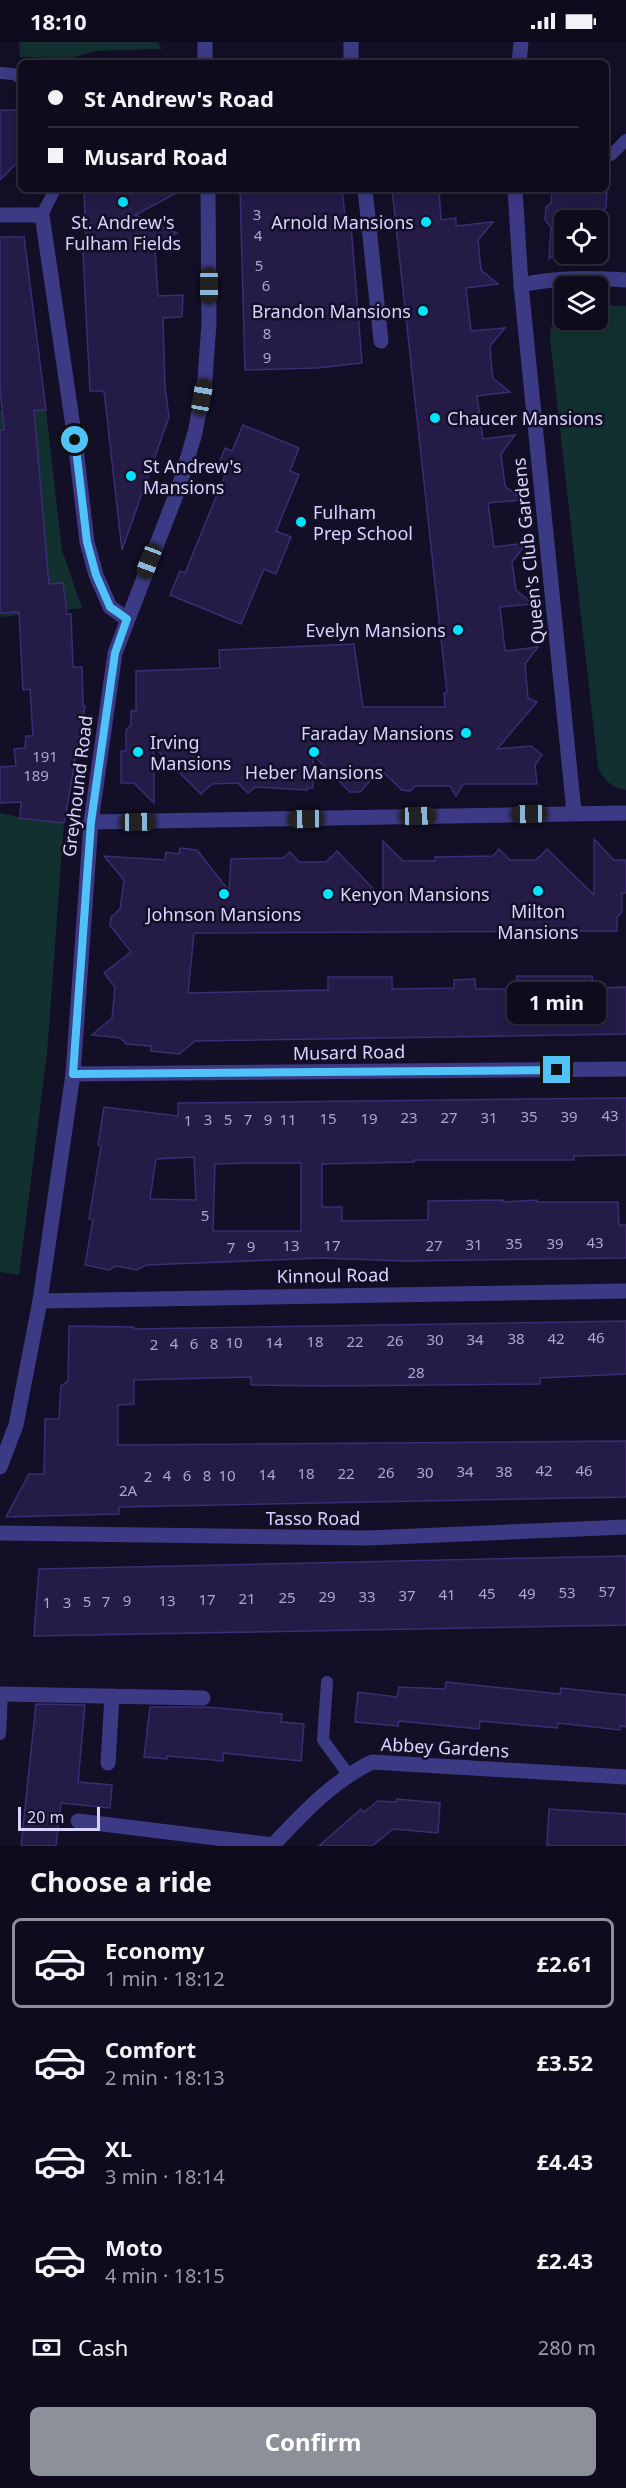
<!DOCTYPE html>
<html lang="en">
<head>
<meta charset="utf-8">
<style>
  :root { --surface:#0e0b1c; --page:#171425; --text:#f1f3f6; --muted:#9b9ba3; --line:#2e2b3b; --accent:#8c9099 }
  body { margin:0; font-family:"Noto Sans",sans-serif; background:var(--page); color:var(--text); height:100vh; display:flex; flex-direction:column; font-size:22px; white-space:nowrap }
  * { box-sizing:border-box; margin:0 }
  p { font-size:20px; color:var(--muted) }
  .icon { flex:none; width:33px; height:33px; fill:none; stroke:currentColor; stroke-width:2; stroke-linecap:round; stroke-linejoin:round }
  .map { position:relative; height:1804px; overflow:hidden }
  .sheet { display:flex; flex-direction:column; background:var(--surface); flex:1 }
  .sheet>* { flex:none }
  .banner { position:absolute; left:18px; top:18px; width:591px; height:132px; border-radius:9px; box-shadow:0 3px 15px #0003,0 0 0 2px var(--line); display:grid; align-content:center; height:132px; padding:0 30px; background:var(--surface) }
  .fabs { position:absolute; left:554px; top:168px; display:grid; gap:12px }
  .fabs a { display:grid; place-items:center; width:54px; height:54px; border-radius:9px; background:var(--surface); box-shadow:0 3px 15px #0003,0 0 0 2px var(--line); font-size:30px }
  .scale { position:absolute; left:18px; bottom:15px; width:82px; box-sizing:border-box; padding-left:6px; border:3px solid #d9d4ff; border-top:0; font-size:16px; line-height:21px; white-space:nowrap; color:#d9d4ff; -webkit-text-stroke:4px #130f26; paint-order:stroke }
  .end { position:absolute; width:27px; height:27px; margin:-14px; border:8px solid #4fc3f7; background:#111; box-shadow:0 0 0 3px #111 }
  .from { border-radius:50% }
  .bubble { position:absolute; height:42px; border-radius:9px; background:var(--surface); box-shadow:0 3px 15px #0003,0 0 0 2px var(--line); font-size:20px; font-weight:700; line-height:42px; text-align:center }
  .car { position:absolute; width:18px; height:36px; margin:-18px -9px; border-radius:8px; box-shadow:0 0 4px 2px #0007; background:linear-gradient(#222 24%,#8ab4d8 0 40%,#222 0 76%,#8ab4d8 0 86%,#222 0) }
  .banner b { display:flex; align-items:center; gap:21px; height:57px; font-size:22px }
  .banner b+b { border-top:2px solid var(--line) }
  .banner i { width:15px; height:15px; background:var(--text) }
  ul { padding:0; list-style:none }
  li { display:flex; align-items:center; gap:18px; height:90px; margin:0 12px 9px; padding:0 18px; border:3px solid transparent; border-radius:9px }
  li div { flex:1 }
  li b { display:block; font-size:22px }
  li em { font-style:normal; font-weight:700 }
  li.selected { border-color:var(--accent) }
  li>.icon { width:54px; height:54px; stroke-width:1.5 }
  h2 { padding:0 30px; font-size:27px; line-height:72px }
  .pay { display:flex; align-items:center; gap:15px; height:66px; padding:0 30px; font-size:22px }
  .pay p { margin-inline-start:auto }
  .action { display:flex; gap:12px; margin-top:auto; padding:12px 30px }
  .action a { flex:1; height:69px; border-radius:9px; background:var(--accent); color:#fff; font-size:24px; font-weight:700; line-height:69px; text-align:center }
  .status { display:flex; justify-content:space-between; align-items:center; height:42px; padding:0 30px; background:var(--surface); direction:ltr }
  .status svg { height:16px; fill:currentColor }
  .map>svg:first-child { display:block }
  .green { fill:#12302f }
  .building { fill:#241b47; stroke:#3b2d73; stroke-width:1.5; fill-rule:evenodd }
  .lines { fill:none; stroke-linecap:round; stroke-linejoin:round }
  .service { stroke:#3d3a85; stroke-width:12 }
  .minor { stroke:#3d3a85; stroke-width:15 }
  .route { stroke:#4fc3f7; stroke-width:8 }
  .poi-dot { fill:#00e5ff; stroke:#130f26; stroke-width:2 }
  .labels { text-anchor:middle; dominant-baseline:central; stroke-width:5; stroke-linejoin:round; paint-order:stroke }
  .number-label { font-size:15px; fill:#aca6d1 }
  .poi-label { font-size:18px; fill:#d9d4ff; stroke:#130f26; text-anchor:start }
  .street-label { font-size:18px; fill:#d9d4ff; stroke:#130f26 }
</style>
</head>
<body>
<div class="status"><b>18:10</b><svg viewBox="0 0 49 12"><path d="M0 12V9h3v3zM5 12V6h3v6zM10 12V3h3v9zM15 12V0h3v12zM26 1h20v11H26zM47 4h2v5h-2z"/></svg></div>
<div class="map">
<svg width="626" height="1804" viewBox="0 0 626 1804">
  <rect width="100%" height="100%" fill="#130f26"/>
  <!-- green -->
  <g class="green">
    <path d="M19,0H158L162,7L95,9L72,16L20,15Z"/>
    <path d="M597,263L626,264V748C612,746 603,738 598,725L550,297C550,284 553,274 564,267V278H597Z"/>
    <path d="M0,368H46L62,508L82,566L0,575Z"/>
    <path d="M0,771L32,778L64,781L47,1012L19,1233L0,1230Z"/>
  </g>
  <!-- building -->
  <g class="building">
    <path d="M0,68H21V117L0,138Z"/>
    <path d="M84,147H184L135,173L177,191L159,200V207H155L158,254L183,253L182,275L163,276L165,345L169,375L122,508L104,349H90L83,211L86,209Z"/>
    <path d="M240,147H342L346,183H351L362,321L317,326L245,328Z"/>
    <path d="M392,147H439L441,178L456,176V184L493,180L478,198L481,228L498,242L466,246L471,289L505,286L490,304L491,319L493,336L510,350L477,354L483,397L515,393L501,412L505,444L522,458L488,461L494,505L527,501L512,520L516,548L533,562L500,565L505,609L538,605L525,622L528,656L537,660L497,707L531,704L542,713L535,723L537,742H463L456,754L450,744H415L410,749L402,748L380,727L360,750H350L313,713V746H307V748L255,745L248,751L238,741L212,742L201,752L154,705V761L134,741H121V709H126V688L131,683V669H136V629L220,626L219,608L354,602L363,665H445L444,651H447Z"/>
    <path d="M552,147H607L606,166L592,178H564V204L549,217L551,185L545,178L546,165L551,161Z"/>
    <path d="M0,195H24L46,368H34L49,542L63,541L67,572H71L73,625H82L83,664H85L64,781L20,776L21,760L0,761V725L16,724L14,707L25,706L26,694H33L30,647L23,648L19,570L0,571V388H4L0,346Z"/>
    <path d="M243,383L299,406L290,429L299,433L276,489L291,495L276,532L264,527L241,582L170,553L180,529L185,531L225,433L216,429L225,406L232,409Z"/>
    <path d="M594,797L614,818H626V851H622V870L617,875V889L194,891L188,951L328,948V935H392V947L454,946V938L475,937L476,947H517V934H592L593,946L626,945V992L195,999L179,1012L151,1009V1004L126,1002L121,996L92,993L112,976L115,945L104,931L131,910L110,883L111,875L120,867L124,838L104,814L165,818L166,810L179,812L180,806L197,808L229,849L231,817L283,816L290,810L299,820H326L337,809L383,857V799L403,819H435V815L493,814L499,807L510,818H536L547,807L594,853Z"/>
    <path d="M626,1056V1113L574,1114V1118H414V1120L322,1122V1165H342V1179L428,1178V1159L503,1158V1160L537,1158V1160H618L619,1183H626V1216L405,1219L322,1216L146,1223L137,1228L116,1224L109,1228L85,1223L93,1178L89,1177L101,1104L98,1103L104,1065L178,1074V1061ZM194,1115L196,1158L150,1157L156,1117ZM252,1121H301V1189H213L215,1122Z"/>
    <path d="M626,1279V1332L540,1336V1342L326,1344L251,1343V1335L134,1338V1362L118,1363V1403L626,1399V1455L119,1465V1472L6,1475L29,1432H44L45,1377H59L61,1344L68,1339L69,1284L134,1285V1287Z"/>
    <path d="M626,1514V1583L34,1594L39,1527Z"/>
    <path d="M446,1640L560,1652L561,1646L626,1653V1685L621,1684L620,1688L558,1681L557,1686L480,1679L479,1687L399,1679L398,1684L355,1680L358,1650L397,1655L399,1645L445,1647Z"/>
    <path d="M36,1662L85,1663L78,1740L112,1743L110,1766L61,1761L56,1804H21Z"/>
    <path d="M150,1665H207L282,1672L281,1680L304,1682L301,1719L223,1711V1719L167,1714V1717L144,1715Z"/>
    <path d="M397,1757L440,1761L438,1791L393,1787L372,1804H319L361,1767L364,1770L378,1759L396,1760Z"/>
    <path d="M549,1767L626,1772V1804H547Z"/>
  </g>
  <g class="lines">
    <!-- service -->
    <g class="service">
      <path d="M0,31L13,32L21,36"/>
      <path d="M606,113H611L626,98"/>
      <path d="M42,173L55,147"/>
      <path d="M327,1640L323,1698L348,1732"/>
      <path d="M0,1692L2,1652"/>
    </g>
    <!-- minor -->
    <g class="minor">
      <path d="M205,0V21"/>
      <path d="M351,0V21"/>
      <path d="M519,21L521,0"/>
      <path d="M365,147L381,299"/>
      <path d="M515,147L521,243C557,235 590,236 626,238"/>
      <path d="M0,173H42L75,398L87,500L96,533L110,565L127,577"/>
      <path d="M521,243L574,770"/>
      <path d="M91,780L626,771"/>
      <path d="M73,1032L626,1027"/>
      <path d="M40,1259L626,1249"/>
      <path d="M0,1425L16,1383L40,1259L73,1032L91,780L115,611L179,445L195,391L205,337L209,281L208,147"/>
      <path d="M0,1491L368,1496L626,1485"/>
      <path d="M0,1652L203,1656"/>
      <path d="M108,1721L112,1654"/>
      <path d="M78,1779L273,1803C303,1771 333,1739 372,1720L626,1735"/>
    </g>
  </g>
  <g class="lines">
    <!-- route -->
    <path class="route" d="M75,398L87,500L96,533L110,565L127,577L115,611L91,780L73,1032L557,1028"/>
  </g>
  <!-- markers -->
  <g class="poi-dot">
    <circle cx="123" cy="160" r="6"/>
    <circle cx="426" cy="180" r="6"/>
    <circle cx="423" cy="269" r="6"/>
    <circle cx="435" cy="376" r="6"/>
    <circle cx="131" cy="434" r="6"/>
    <circle cx="301" cy="480" r="6"/>
    <circle cx="458" cy="588" r="6"/>
    <circle cx="466" cy="691" r="6"/>
    <circle cx="138" cy="710" r="6"/>
    <circle cx="314" cy="710" r="6"/>
    <circle cx="538" cy="849" r="6"/>
    <circle cx="224" cy="852" r="6"/>
    <circle cx="328" cy="852" r="6"/>
  </g>
  <g class="labels">
    <!-- number labels -->
    <g class="number-label">
      <text x="257" y="172">3</text>
      <text x="258" y="193">4</text>
      <text x="259" y="223">5</text>
      <text x="266" y="243">6</text>
      <text x="267" y="291">8</text>
      <text x="267" y="315">9</text>
      <text x="45" y="714">191</text>
      <text x="36" y="733">189</text>
      <text x="610" y="1073">43</text>
      <text x="529" y="1074">35</text>
      <text x="569" y="1074">39</text>
      <text x="409" y="1075">23</text>
      <text x="449" y="1075">27</text>
      <text x="489" y="1075">31</text>
      <text x="328" y="1076">15</text>
      <text x="369" y="1076">19</text>
      <text x="208" y="1077">3</text>
      <text x="228" y="1077">5</text>
      <text x="248" y="1077">7</text>
      <text x="268" y="1077">9</text>
      <text x="288" y="1077">11</text>
      <text x="188" y="1078">1</text>
      <text x="205" y="1173">5</text>
      <text x="595" y="1200">43</text>
      <text x="514" y="1201">35</text>
      <text x="555" y="1201">39</text>
      <text x="474" y="1202">31</text>
      <text x="291" y="1203">13</text>
      <text x="332" y="1203">17</text>
      <text x="434" y="1203">27</text>
      <text x="251" y="1204">9</text>
      <text x="231" y="1205">7</text>
      <text x="596" y="1295">46</text>
      <text x="516" y="1296">38</text>
      <text x="556" y="1296">42</text>
      <text x="435" y="1297">30</text>
      <text x="475" y="1297">34</text>
      <text x="395" y="1298">26</text>
      <text x="315" y="1299">18</text>
      <text x="355" y="1299">22</text>
      <text x="234" y="1300">10</text>
      <text x="274" y="1300">14</text>
      <text x="174" y="1301">4</text>
      <text x="194" y="1301">6</text>
      <text x="214" y="1301">8</text>
      <text x="154" y="1302">2</text>
      <text x="416" y="1330">28</text>
      <text x="544" y="1428">42</text>
      <text x="584" y="1428">46</text>
      <text x="465" y="1429">34</text>
      <text x="504" y="1429">38</text>
      <text x="386" y="1430">26</text>
      <text x="425" y="1430">30</text>
      <text x="306" y="1431">18</text>
      <text x="346" y="1431">22</text>
      <text x="267" y="1432">14</text>
      <text x="167" y="1433">4</text>
      <text x="187" y="1433">6</text>
      <text x="207" y="1433">8</text>
      <text x="227" y="1433">10</text>
      <text x="148" y="1434">2</text>
      <text x="128" y="1448">2A</text>
      <text x="607" y="1549">57</text>
      <text x="567" y="1550">53</text>
      <text x="487" y="1551">45</text>
      <text x="527" y="1551">49</text>
      <text x="447" y="1552">41</text>
      <text x="407" y="1553">37</text>
      <text x="327" y="1554">29</text>
      <text x="367" y="1554">33</text>
      <text x="287" y="1555">25</text>
      <text x="247" y="1556">21</text>
      <text x="207" y="1557">17</text>
      <text x="127" y="1558">9</text>
      <text x="167" y="1558">13</text>
      <text x="87" y="1559">5</text>
      <text x="106" y="1559">7</text>
      <text x="47" y="1560">1</text>
      <text x="67" y="1560">3</text>
    </g>
    <!-- poi labels -->
    <g class="poi-label">
      <text x="123" y="180" text-anchor="middle">St. Andrew's<tspan x="123" dy="21">Fulham Fields</tspan></text>
      <text x="414" y="180" text-anchor="end">Arnold Mansions</text>
      <text x="411" y="269" text-anchor="end">Brandon Mansions</text>
      <text x="447" y="376">Chaucer Mansions</text>
      <text x="143" y="424">St Andrew's<tspan x="143" dy="21">Mansions</tspan></text>
      <text x="313" y="470">Fulham<tspan x="313" dy="21">Prep School</tspan></text>
      <text x="446" y="588" text-anchor="end">Evelyn Mansions</text>
      <text x="454" y="691" text-anchor="end">Faraday Mansions</text>
      <text x="150" y="700">Irving<tspan x="150" dy="21">Mansions</tspan></text>
      <text x="314" y="730" text-anchor="middle">Heber Mansions</text>
      <text x="340" y="852">Kenyon Mansions</text>
      <text x="538" y="869" text-anchor="middle">Milton<tspan x="538" dy="21">Mansions</tspan></text>
      <text x="224" y="872" text-anchor="middle">Johnson Mansions</text>
    </g>
    <!-- street labels -->
    <g class="street-label">
      <text transform="translate(528 509) rotate(-96)">Queen's Club Gardens</text>
      <text transform="translate(77 744) rotate(-83)">Greyhound Road</text>
      <text transform="translate(349 1010) rotate(-1)">Musard Road</text>
      <text transform="translate(333 1233) rotate(-1)">Kinnoul Road</text>
      <text x="313" y="1476">Tasso Road</text>
      <text transform="translate(445 1705) rotate(3)">Abbey Gardens</text>
    </g>
  </g>
</svg>
<div class="fabs">
<a><svg class="icon" aria-label="locate" viewBox="0 0 24 24"><circle cx="12" cy="12" r="6"/><path d="M12 2v4M12 18v4M2 12h4M18 12h4"/></svg></a>
<a><svg class="icon" aria-label="layers" viewBox="0 0 24 24"><path d="M12 4l9 5-9 5-9-5zM3 14l9 5 9-5"/></svg></a>
</div>
<div class="scale">20 m</div>
<i class="end from" style="left:75px;top:398px"></i>
<i class="end" style="left:557px;top:1028px"></i>
<div class="bubble" style="left:507px;top:940px;width:99px">1 min</div>
<i class="car" style="left:209px;top:244px;rotate:180deg"></i>
<i class="car" style="left:202px;top:355px;rotate:10deg"></i>
<i class="car" style="left:149px;top:519px;rotate:201deg"></i>
<i class="car" style="left:529px;top:772px;rotate:269deg"></i>
<i class="car" style="left:418px;top:774px;rotate:88deg"></i>
<i class="car" style="left:306px;top:777px;rotate:269deg"></i>
<i class="car" style="left:138px;top:780px;rotate:89deg"></i>
<div class="banner">
<b><i class="from"></i>St Andrew's Road</b>
<b><i></i>Musard Road</b>
</div>
</div>
<section class="sheet">
<h2>Choose a ride</h2>
<ul>
<li class="selected"><svg class="icon" aria-label="car" viewBox="0 0 24 24"><path d="M5 17H2v-5l4-1 3-4h7l3 4 3 1v5h-3M9 17h6M6 11h13"/><circle cx="7" cy="17" r="2"/><circle cx="17" cy="17" r="2"/></svg><div><b>Economy</b><p>1 min · 18:12</p></div><em>£2.61</em></li>
<li><svg class="icon" aria-label="car" viewBox="0 0 24 24"><path d="M5 17H2v-5l4-1 3-4h7l3 4 3 1v5h-3M9 17h6M6 11h13"/><circle cx="7" cy="17" r="2"/><circle cx="17" cy="17" r="2"/></svg><div><b>Comfort</b><p>2 min · 18:13</p></div><em>£3.52</em></li>
<li><svg class="icon" aria-label="car" viewBox="0 0 24 24"><path d="M5 17H2v-5l4-1 3-4h7l3 4 3 1v5h-3M9 17h6M6 11h13"/><circle cx="7" cy="17" r="2"/><circle cx="17" cy="17" r="2"/></svg><div><b>XL</b><p>3 min · 18:14</p></div><em>£4.43</em></li>
<li><svg class="icon" aria-label="car" viewBox="0 0 24 24"><path d="M5 17H2v-5l4-1 3-4h7l3 4 3 1v5h-3M9 17h6M6 11h13"/><circle cx="7" cy="17" r="2"/><circle cx="17" cy="17" r="2"/></svg><div><b>Moto</b><p>4 min · 18:15</p></div><em>£2.43</em></li>
</ul>
<div class="pay"><svg class="icon" aria-label="cash" viewBox="0 0 24 24"><path d="M3 7h18v10H3z"/><circle cx="12" cy="12" r="2"/></svg>Cash<p>280 m</p></div>
<div class="action"><a>Confirm</a></div>
</section>
</body>
</html>
